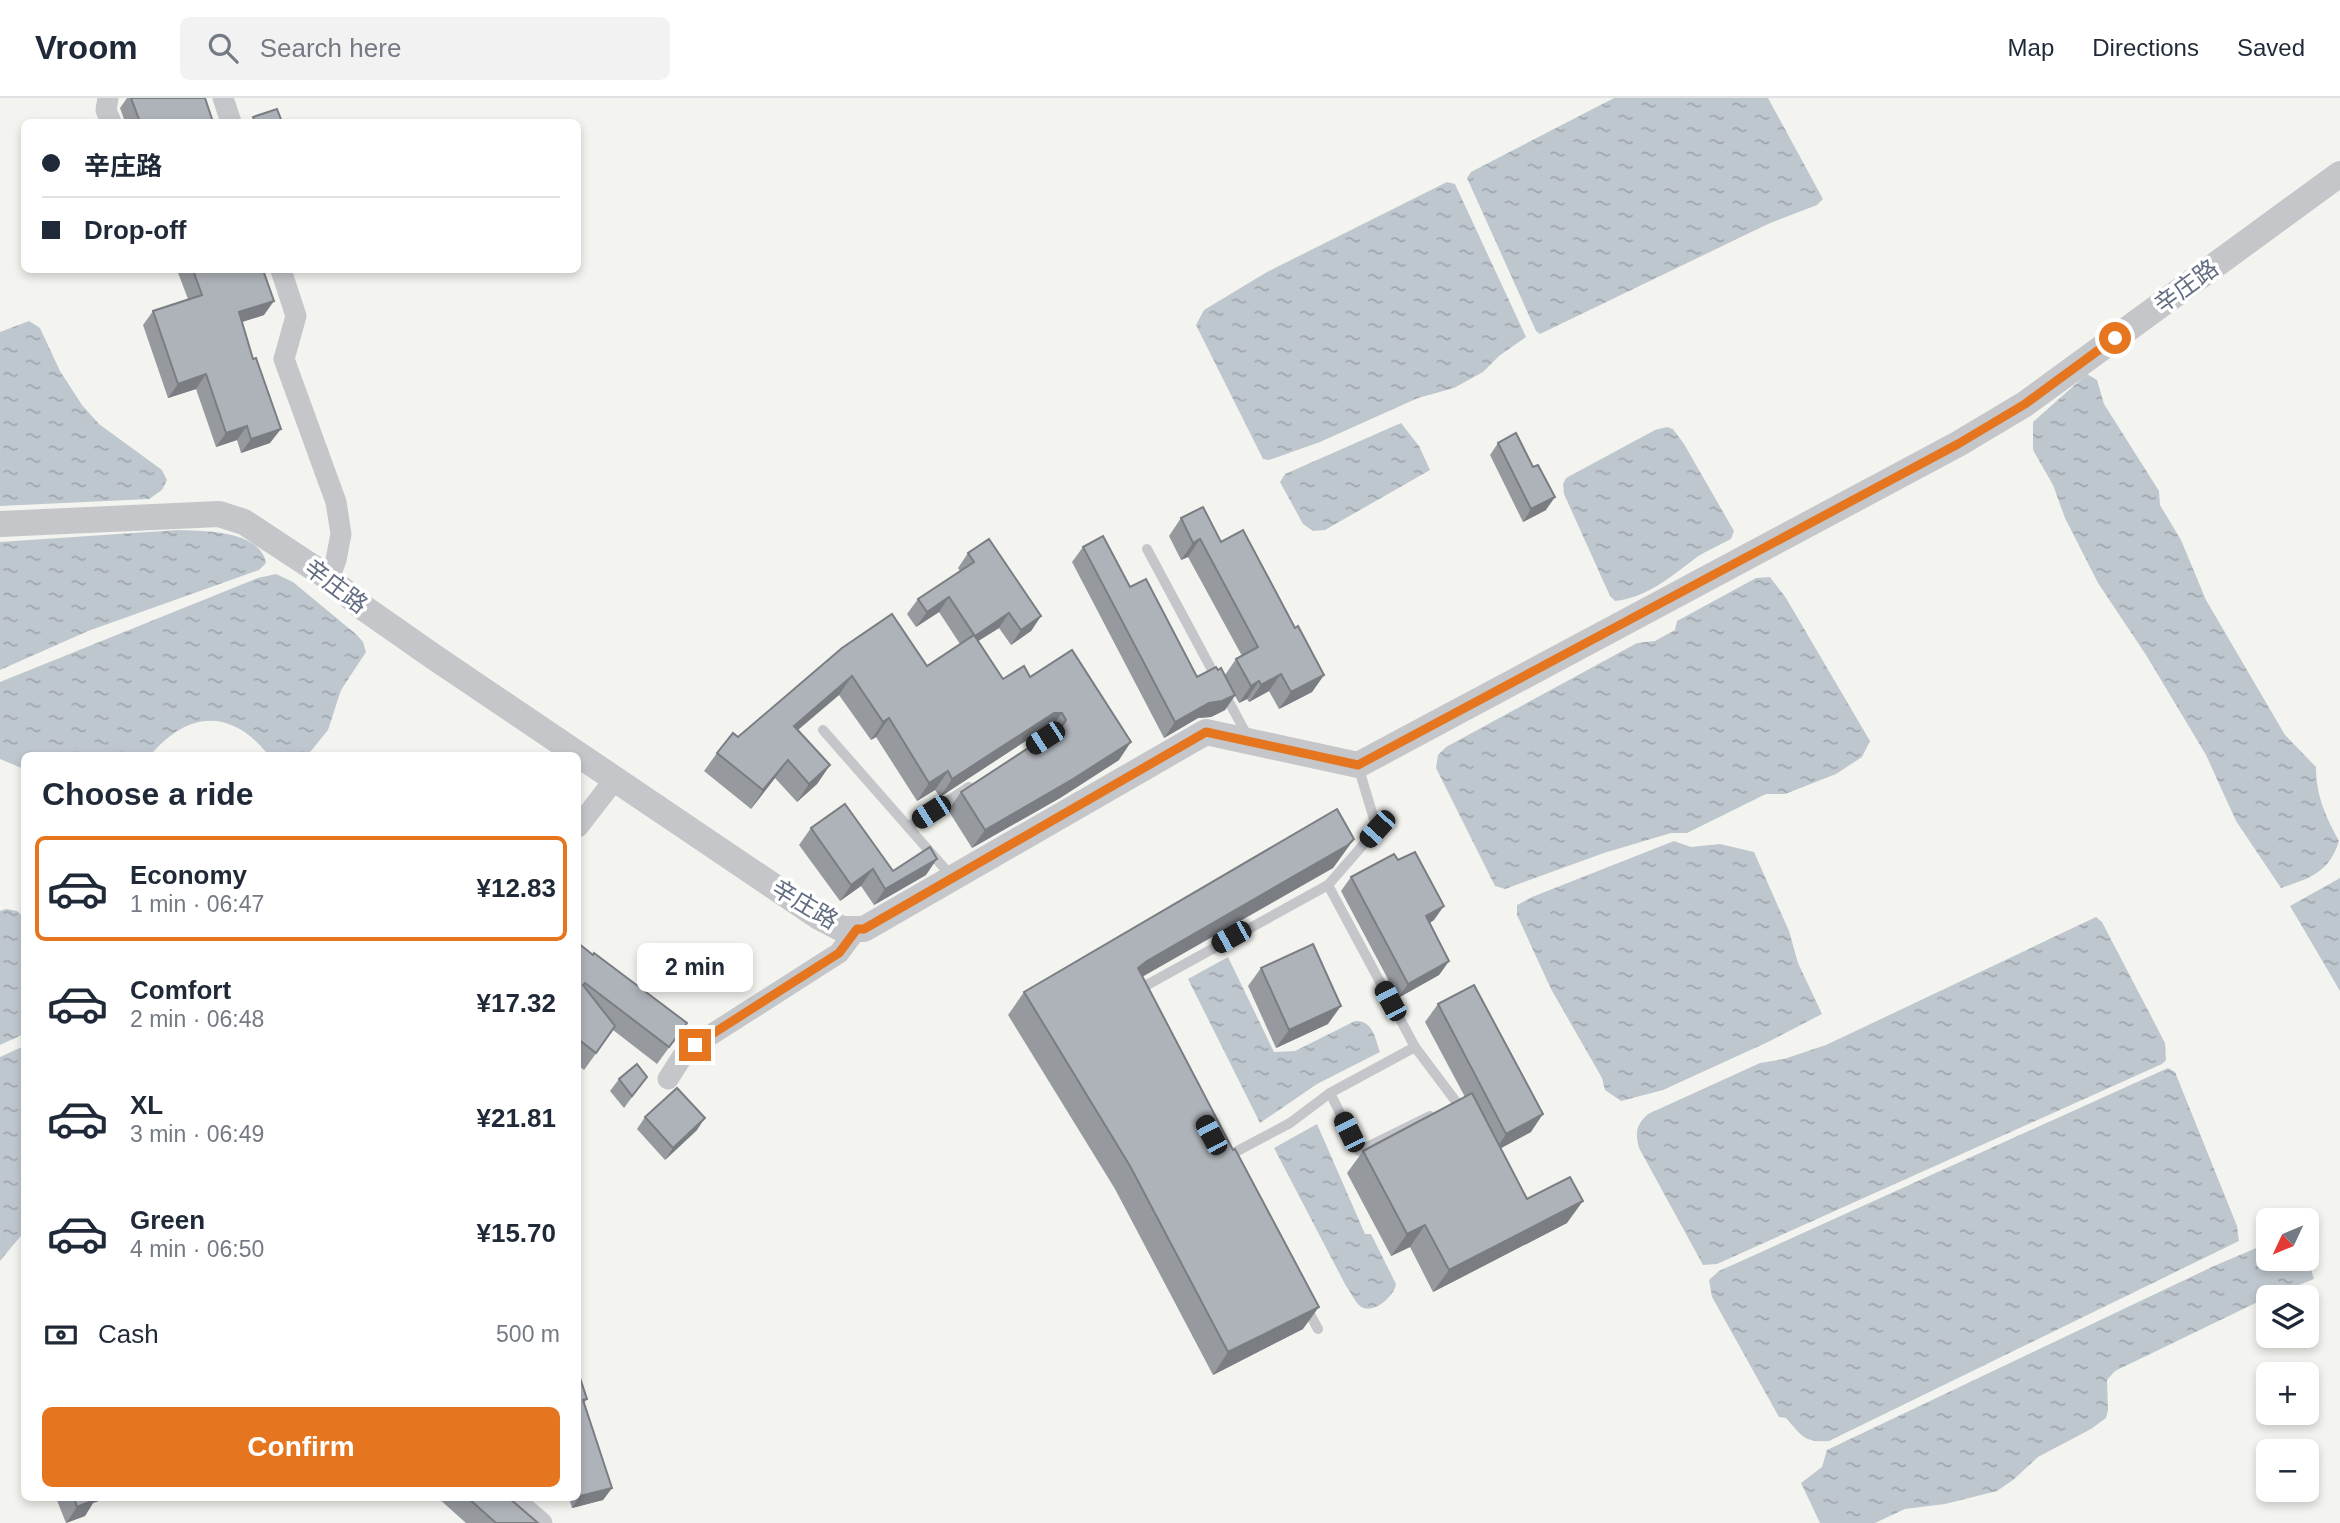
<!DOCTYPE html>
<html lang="en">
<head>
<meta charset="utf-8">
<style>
  :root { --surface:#fff; --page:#f2f2f3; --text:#1f2937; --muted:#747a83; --line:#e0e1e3; --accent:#e5761f }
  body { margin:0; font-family:Arial,"Noto Sans SC",sans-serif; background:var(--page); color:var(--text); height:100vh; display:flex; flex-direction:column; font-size:26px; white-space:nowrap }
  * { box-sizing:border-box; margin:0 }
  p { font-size:23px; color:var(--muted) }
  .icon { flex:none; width:38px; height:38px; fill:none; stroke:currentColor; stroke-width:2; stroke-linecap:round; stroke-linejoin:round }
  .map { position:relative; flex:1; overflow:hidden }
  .details { position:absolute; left:21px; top:654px; width:560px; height:749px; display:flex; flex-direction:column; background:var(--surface); border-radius:10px; box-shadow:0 4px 10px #0003 }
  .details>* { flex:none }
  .hud { position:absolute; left:21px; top:21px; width:560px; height:154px; border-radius:10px; box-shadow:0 4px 10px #0003; display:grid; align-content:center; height:154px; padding:0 21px; background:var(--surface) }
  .needle { width:46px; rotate:226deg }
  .fabs { position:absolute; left:2256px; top:1110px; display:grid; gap:14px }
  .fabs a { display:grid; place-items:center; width:63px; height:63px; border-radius:10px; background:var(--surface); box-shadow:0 4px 10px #0003; font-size:35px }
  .end { position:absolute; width:32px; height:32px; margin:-16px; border:9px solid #e5761f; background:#fff; box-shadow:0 0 0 4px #fff }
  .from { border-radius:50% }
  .bubble { position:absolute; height:49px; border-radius:10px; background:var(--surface); box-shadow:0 4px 10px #0003; font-size:23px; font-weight:600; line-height:49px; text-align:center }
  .car { position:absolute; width:21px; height:42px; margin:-21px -10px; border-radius:9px; box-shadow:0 0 5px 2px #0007; background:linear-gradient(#222 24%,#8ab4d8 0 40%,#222 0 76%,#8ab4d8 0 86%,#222 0) }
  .hud b { display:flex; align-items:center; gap:24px; height:66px; font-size:26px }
  .hud b+b { border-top:2px solid var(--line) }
  .hud i { width:18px; height:18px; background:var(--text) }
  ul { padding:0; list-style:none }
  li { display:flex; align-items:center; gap:21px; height:105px; margin:0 14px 10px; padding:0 7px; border:4px solid transparent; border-radius:10px }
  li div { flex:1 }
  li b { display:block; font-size:26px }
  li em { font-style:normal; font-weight:600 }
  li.active { border-color:var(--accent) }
  li>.icon { width:63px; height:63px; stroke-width:1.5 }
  h2 { padding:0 21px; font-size:32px; line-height:84px }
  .pay { display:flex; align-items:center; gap:18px; height:77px; padding:0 21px; font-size:26px }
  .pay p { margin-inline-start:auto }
  .cta { display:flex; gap:14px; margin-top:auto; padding:14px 21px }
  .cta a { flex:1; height:80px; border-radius:10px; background:var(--accent); color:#fff; font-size:28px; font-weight:600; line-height:80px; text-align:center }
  header { display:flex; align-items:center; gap:42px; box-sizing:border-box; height:98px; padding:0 35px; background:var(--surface); border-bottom:2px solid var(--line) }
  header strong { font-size:33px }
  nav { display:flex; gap:38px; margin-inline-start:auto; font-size:24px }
  .search { width:490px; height:63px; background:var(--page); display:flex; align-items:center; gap:18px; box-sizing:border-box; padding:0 24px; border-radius:10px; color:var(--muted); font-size:26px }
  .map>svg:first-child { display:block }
  .water { fill:url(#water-ripples) }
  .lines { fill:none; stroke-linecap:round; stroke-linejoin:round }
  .service { stroke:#c4c6ca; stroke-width:10 }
  .minor { stroke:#c4c6ca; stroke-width:21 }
  .tertiary { stroke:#c4c6ca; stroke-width:26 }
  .wall { fill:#969a9f }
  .shaded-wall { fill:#7a7d82 }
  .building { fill:#aeb3b9; stroke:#7a7d82; stroke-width:2 }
  .route { stroke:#e5761f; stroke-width:9 }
  .labels { text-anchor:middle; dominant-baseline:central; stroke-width:7; stroke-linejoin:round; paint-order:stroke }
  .street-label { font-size:24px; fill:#626d81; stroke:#fff }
</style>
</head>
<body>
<header>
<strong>Vroom</strong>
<div class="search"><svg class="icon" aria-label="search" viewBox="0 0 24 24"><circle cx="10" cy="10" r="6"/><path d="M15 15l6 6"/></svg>Search here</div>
<nav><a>Map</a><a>Directions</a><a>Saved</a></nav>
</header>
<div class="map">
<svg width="2340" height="1425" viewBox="0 0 2340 1425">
  <defs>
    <pattern id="water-ripples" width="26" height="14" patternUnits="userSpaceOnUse" patternTransform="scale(1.75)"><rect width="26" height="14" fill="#bfc7ce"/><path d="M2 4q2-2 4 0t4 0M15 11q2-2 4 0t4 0" fill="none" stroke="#9fa6ad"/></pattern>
  </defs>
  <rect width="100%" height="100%" fill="#f3f4ef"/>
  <!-- water -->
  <g class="water">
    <path d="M1614,0H1768L1823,101L1817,107L1768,126L1540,236L1536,233L1467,80L1471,74Z"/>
    <path d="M1447,84L1455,86L1526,239L1499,258L1483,274L1454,290L1418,300L1320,344L1269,362L1263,361L1196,227L1204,212L1267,174Z"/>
    <path d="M29,223L40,230L60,273L82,307L99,326L162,372L167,382L162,392L149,401L0,408V234Z"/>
    <path d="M2087,276L2097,282L2104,306L2159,393L2160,407L2181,442L2206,502L2285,637L2316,669C2316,698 2326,719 2339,743C2329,775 2310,780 2281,790L2236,723L2206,657L2146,557L2098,485L2065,420L2053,387L2033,352V324Z"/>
    <path d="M1401,325L1419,348L1430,372L1325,432L1313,433L1303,426L1280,384L1285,376Z"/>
    <path d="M1667,329L1673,331L1684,346L1734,433L1731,441C1720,447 1708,452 1697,459C1673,477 1647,500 1615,503L1610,498L1564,396L1563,386L1566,380L1655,332Z"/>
    <path d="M178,432C204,433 260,432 266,465L259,472L88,533L0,572V444Z"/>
    <path d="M276,476L293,484L357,537L363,544L366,554L341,592L328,632L307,658H269C232,610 188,612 150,658H24V671L0,661V584L258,480Z"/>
    <path d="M1770,479L1786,500L1870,643L1862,659L1836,676L1785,696H1766L1687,735H1671L1604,755L1505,791L1495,788L1436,670L1438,657L1446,649L1637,545L1655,543L1675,532L1677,523L1756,480Z"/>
    <path d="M1674,743L1691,749L1720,746L1754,754L1789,833L1798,865L1822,916L1768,944L1663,992L1621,1003L1605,992L1602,980L1551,891L1517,817V807L1532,799Z"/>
    <path d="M2340,780V893L2290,808Z"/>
    <path d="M6,811L17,813L24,819V936L0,947V813Z"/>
    <path d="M2096,819L2102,824L2165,945L2166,962L2162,966L1717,1166L1703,1167L1639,1050C1635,1034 1636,1027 1648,1016L1760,965L1784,961L1826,947Z"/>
    <path d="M1228,859L1274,954L1295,953L1355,923C1373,922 1375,940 1380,954L1317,986L1260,1025L1188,881Z"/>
    <path d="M24,948V1134L0,1163V959Z"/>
    <path d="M2168,970L2175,974L2237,1128L2239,1143L1829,1343C1804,1345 1801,1337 1786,1320L1779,1319L1712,1199L1709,1182L1719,1173Z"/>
    <path d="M1317,1026L1365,1136H1371L1396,1186C1395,1198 1372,1218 1360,1208C1355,1204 1350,1193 1346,1188L1274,1050Z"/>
    <path d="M2268,1145V1160H2306L2307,1158L2314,1181L2268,1199L2115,1273L2107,1282L2108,1312L2106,1320L2091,1331L2038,1359L2013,1382L1997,1393L1945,1406L1905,1411L1875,1425H1820L1801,1385L1822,1369L1827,1352L2214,1168Z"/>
  </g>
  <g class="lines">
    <!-- service -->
    <g class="service">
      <path d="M1147,451L1249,641"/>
      <path d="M823,632L953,780"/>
      <path d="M908,729L969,689"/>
      <path d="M1328,787L1415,949L1463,1013"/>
      <path d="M1136,893L1328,787L1377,731L1358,668"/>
      <path d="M1330,995L1359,1053L1430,1018"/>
      <path d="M1224,1060L1290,1025L1330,995L1415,949"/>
      <path d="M1306,1209L1318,1231"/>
    </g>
    <!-- minor -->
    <g class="minor">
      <path d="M108,0L106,12L111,24"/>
      <path d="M223,0L231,24"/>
      <path d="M281,172L296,218L284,261L336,404L341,436L336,462L329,480"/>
      <path d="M578,729L615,681"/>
      <path d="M668,981L682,959L695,947L839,855L857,831"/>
      <path d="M513,1400L542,1425"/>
    </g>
    <!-- tertiary -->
    <path class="tertiary" d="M0,426L219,416L244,424L329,480L361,508L434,559L819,819L842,831H864L1206,634L1358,667L1958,346L2025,306L2340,76"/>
  </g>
  <!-- wall -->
  <g class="wall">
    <path d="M127,0H205L213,24H125L120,10Z"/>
    <path d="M177,172H263L264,217L242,224L270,345L241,355L237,342L216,349L196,291L168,300L143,227L153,213L188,201Z"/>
    <path d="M1498,345L1546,412L1523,424L1490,357Z"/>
    <path d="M1181,420L1221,444L1295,530L1324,577L1312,594L1279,611L1269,593L1249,604L1247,601L1239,605L1235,598L1225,612L1211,619L1198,620L1164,640L1072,464L1083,449L1130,489L1197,579L1218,572L1225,577L1236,561L1242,558L1188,459L1181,462L1169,438Z"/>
    <path d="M968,455L1041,518L1031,533L1011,547L999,530L978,543L1003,581L1030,579L1119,662L1060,700L972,750L948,712L961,694L1050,636L1049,633H1041L940,699L935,692L917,703L876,639L871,642L839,597L798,632L830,667L817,686L797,704L775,680L751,711L704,673L717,655L738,639L842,550L927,568L960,546L939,514L916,529L907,516L918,501L960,473L958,470Z"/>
    <path d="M811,730L893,773L926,777L874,807L861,788L840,803L799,747Z"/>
    <path d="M1354,741L1333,770L1142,879L1303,1231L1213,1277L1115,1091L1008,917L1024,894Z"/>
    <path d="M1351,779L1434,822L1430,825L1449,863L1439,877L1398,900L1341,793Z"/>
    <path d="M578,845L687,925L657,966L613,932L584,972L578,967Z"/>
    <path d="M1261,870L1328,926L1276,950L1248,888Z"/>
    <path d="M1438,906L1531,1034L1500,1050L1527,1101L1567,1125L1433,1194L1410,1149L1391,1158L1347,1075L1363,1053L1465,999L1425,924Z"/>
    <path d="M647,979L624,1010L610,993L619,981Z"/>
    <path d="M645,1019L697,1032L665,1062L637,1031Z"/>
    <path d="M578,1277L587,1301L584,1305L612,1390L603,1402L572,1410L569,1400H578Z"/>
    <path d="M56,1400H107L93,1405L85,1418L66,1425Z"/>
    <path d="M438,1400H509L538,1425H466Z"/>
  </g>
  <!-- shaded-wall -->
  <g class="shaded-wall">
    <path d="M274,203L264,217L229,228L239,214Z"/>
    <path d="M206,276L196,291L168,300L178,286Z"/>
    <path d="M247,328L237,342L216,349L226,335Z"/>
    <path d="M281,331L270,345L241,355L251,341Z"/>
    <path d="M1555,399L1546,412L1523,424L1531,411Z"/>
    <path d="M1200,441L1188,459L1181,462L1193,445Z"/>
    <path d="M949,499L939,514L916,529L927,514Z"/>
    <path d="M1009,515L999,530L964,552L975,538Z"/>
    <path d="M1041,518L1031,533L1011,547L1021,532Z"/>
    <path d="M1281,576L1269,593L1249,604L1261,587Z"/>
    <path d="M1324,577L1312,594L1279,611L1291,594Z"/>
    <path d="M852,578L839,597L781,646L794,628Z"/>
    <path d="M1259,583L1247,601L1239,605L1251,588Z"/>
    <path d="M1235,597L1225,612L1211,619L1198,620L1164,640L1175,624L1209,605Z"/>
    <path d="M1054,615H1062L1049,633H1041L940,699L952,681Z"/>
    <path d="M889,620L876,639L871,642L883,624Z"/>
    <path d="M1131,644L1119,662L1060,700L972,750L985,732Z"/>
    <path d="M788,662L775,680L751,711L763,692Z"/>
    <path d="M830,667L817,686L797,704L809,686Z"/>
    <path d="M948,673L935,692L917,703L929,685Z"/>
    <path d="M1354,741L1333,770L1131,885L1138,870L1147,863Z"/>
    <path d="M937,761L926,777L874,807L885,791Z"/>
    <path d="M873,771L861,788L840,803L851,787Z"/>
    <path d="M1444,808L1434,822L1416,832L1426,818Z"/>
    <path d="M1449,863L1439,877L1398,900L1408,886Z"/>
    <path d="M1341,908L1328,926L1276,950L1289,932Z"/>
    <path d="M1543,1016L1531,1034L1494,1054L1506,1036Z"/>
    <path d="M705,1020L697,1032L665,1062L673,1050Z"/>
    <path d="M1583,1103L1567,1125L1433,1194L1449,1172Z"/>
    <path d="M1425,1127L1410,1149L1391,1158L1407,1136Z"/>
    <path d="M1319,1209L1303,1231L1213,1277L1228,1254Z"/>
    <path d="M612,1390L603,1402L572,1410L580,1398Z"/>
    <path d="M89,1400H107L93,1405L85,1418L66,1425L77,1409Z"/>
  </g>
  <!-- building -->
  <g class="building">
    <path d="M131,0H205L213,24H140Z"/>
    <path d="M277,11L282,24H255L253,19Z"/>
    <path d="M193,172H263L274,203L239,214L253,261L256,260L281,331L251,341L247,328L226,335L206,276L178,286L153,213L202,197Z"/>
    <path d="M1516,335L1533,369L1538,367L1555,399L1531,411L1498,345Z"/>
    <path d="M1203,409L1221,444L1243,432L1295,530L1298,528L1324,577L1291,594L1281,576L1261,587L1259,583L1251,588L1236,561L1258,549L1200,441L1193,445L1181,420Z"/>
    <path d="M1103,438L1130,489L1146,481L1197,579L1216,569L1218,572L1221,570L1235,597L1222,603L1209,605L1175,624L1083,449Z"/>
    <path d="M989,441L1041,518L1021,532L1009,515L975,538L949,499L927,514L918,501L974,464L968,455Z"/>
    <path d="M892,516L927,568L974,537L1003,581L1024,568L1030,579L1072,552L1131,644L1073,681L985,732L961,694L1062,628L1066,622L1062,615H1054L952,681L948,673L929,685L889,620L883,624L852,578L794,628L830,667L809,686L788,662L763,692L717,655L733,635L738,639L842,550Z"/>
    <path d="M845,706L893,773L930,749L937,761L885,791L873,771L851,787L811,730Z"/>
    <path d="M1337,711L1354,741L1348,747L1147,863L1138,870L1233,1052L1235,1051L1319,1209L1228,1254L1130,1068L1024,894Z"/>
    <path d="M1415,754L1444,808L1426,818L1449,863L1408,886L1351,779L1394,756L1398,762Z"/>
    <path d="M578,845L593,857L594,855L687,925L669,949L585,885L583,887L615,928L596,955L578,941Z"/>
    <path d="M1313,846L1341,908L1289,932L1261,870Z"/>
    <path d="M1474,887L1543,1016L1506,1036L1438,906Z"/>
    <path d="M637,966L647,979L632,998L619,981Z"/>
    <path d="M677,990L705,1020L673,1050L645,1019Z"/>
    <path d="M1472,995L1527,1101L1570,1079L1583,1103L1449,1172L1425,1127L1407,1136L1363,1053Z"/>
    <path d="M578,1277H579L587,1301L583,1302L612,1390L580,1398L578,1388Z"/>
    <path d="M74,1400H96V1401L77,1409Z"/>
    <path d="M468,1400H509L538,1425H496Z"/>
  </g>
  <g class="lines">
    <!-- route -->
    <path class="route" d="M695,947L839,855L857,831H864L1206,634L1358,667L1958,346L2025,306L2115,240"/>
  </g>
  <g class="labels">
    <!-- street labels -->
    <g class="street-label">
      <text transform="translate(2186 188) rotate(-36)">辛庄路</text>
      <text transform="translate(336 488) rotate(37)">辛庄路</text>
      <text transform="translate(805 806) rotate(31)">辛庄路</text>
    </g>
  </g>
</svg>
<div class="fabs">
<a><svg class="needle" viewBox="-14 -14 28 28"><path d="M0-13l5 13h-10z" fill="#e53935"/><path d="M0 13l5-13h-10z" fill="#747a83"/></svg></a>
<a><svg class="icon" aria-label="layers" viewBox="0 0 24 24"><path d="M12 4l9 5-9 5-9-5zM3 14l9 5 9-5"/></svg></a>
<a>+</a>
<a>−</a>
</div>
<i class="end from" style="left:2115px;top:240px"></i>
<i class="end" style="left:695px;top:947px"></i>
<div class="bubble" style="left:637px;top:845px;width:116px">2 min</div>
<i class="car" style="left:1045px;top:640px;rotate:237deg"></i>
<i class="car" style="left:931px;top:714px;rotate:237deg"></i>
<i class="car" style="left:1377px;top:731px;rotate:222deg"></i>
<i class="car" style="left:1231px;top:839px;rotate:241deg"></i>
<i class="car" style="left:1390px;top:903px;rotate:332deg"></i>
<i class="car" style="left:1349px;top:1034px;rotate:334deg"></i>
<i class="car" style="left:1211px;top:1037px;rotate:332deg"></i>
<div class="hud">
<b><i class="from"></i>辛庄路</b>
<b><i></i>Drop-off</b>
</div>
<section class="details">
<h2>Choose a ride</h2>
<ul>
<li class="active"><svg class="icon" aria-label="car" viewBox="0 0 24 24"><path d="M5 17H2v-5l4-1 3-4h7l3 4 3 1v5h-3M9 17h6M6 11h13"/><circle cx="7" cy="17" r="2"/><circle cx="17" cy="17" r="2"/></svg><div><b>Economy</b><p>1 min · 06:47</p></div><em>¥12.83</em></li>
<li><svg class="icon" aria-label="car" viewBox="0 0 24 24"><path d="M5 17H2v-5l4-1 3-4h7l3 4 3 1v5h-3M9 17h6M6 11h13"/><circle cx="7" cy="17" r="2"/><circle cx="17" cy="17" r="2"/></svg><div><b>Comfort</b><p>2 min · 06:48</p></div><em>¥17.32</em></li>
<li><svg class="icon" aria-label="car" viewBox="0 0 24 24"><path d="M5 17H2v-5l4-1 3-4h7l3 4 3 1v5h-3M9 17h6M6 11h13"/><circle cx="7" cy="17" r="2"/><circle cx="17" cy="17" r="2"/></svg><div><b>XL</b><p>3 min · 06:49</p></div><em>¥21.81</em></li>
<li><svg class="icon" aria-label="car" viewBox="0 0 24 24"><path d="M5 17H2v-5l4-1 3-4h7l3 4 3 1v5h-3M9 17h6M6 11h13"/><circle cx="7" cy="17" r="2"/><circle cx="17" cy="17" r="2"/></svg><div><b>Green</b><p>4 min · 06:50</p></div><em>¥15.70</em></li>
</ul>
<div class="pay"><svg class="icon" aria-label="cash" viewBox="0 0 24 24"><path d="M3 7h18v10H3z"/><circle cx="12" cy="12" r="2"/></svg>Cash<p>500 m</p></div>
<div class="cta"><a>Confirm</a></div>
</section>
</div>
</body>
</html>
